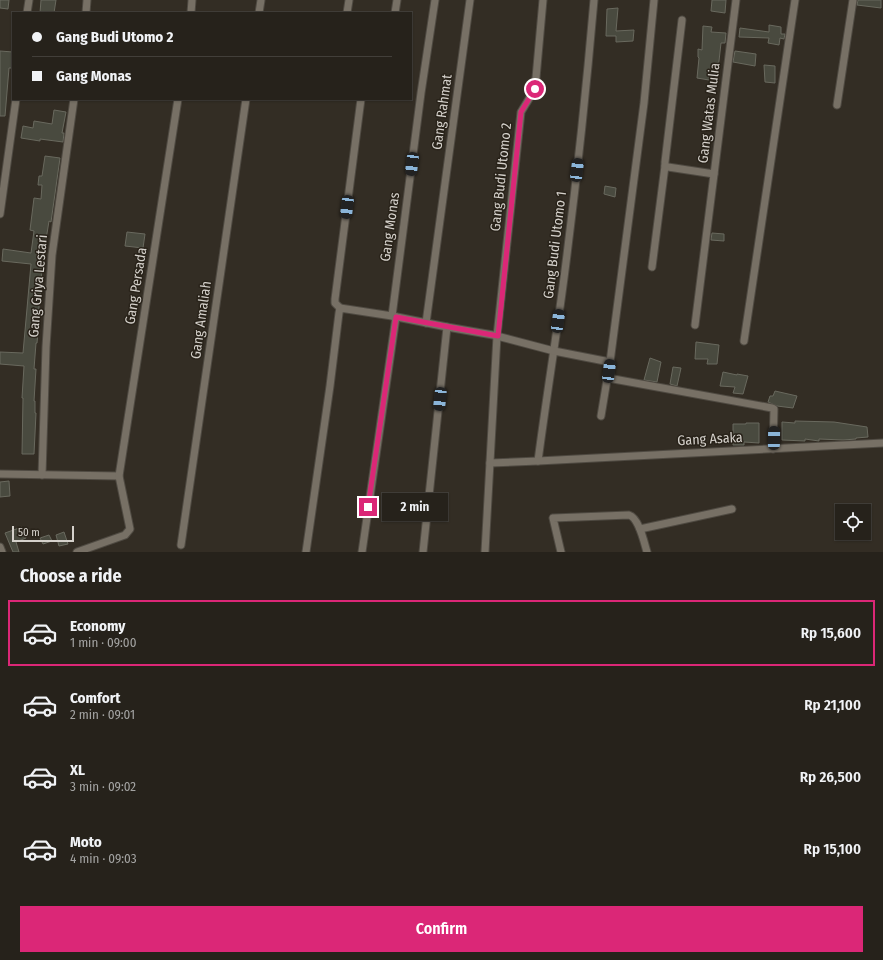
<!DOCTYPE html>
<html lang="en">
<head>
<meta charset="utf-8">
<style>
  :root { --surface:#26221b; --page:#2e2a24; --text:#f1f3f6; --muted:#a4a4a3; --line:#423f3a; --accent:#db2777 }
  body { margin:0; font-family:"Fira Sans Condensed",sans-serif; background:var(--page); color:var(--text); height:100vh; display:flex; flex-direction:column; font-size:15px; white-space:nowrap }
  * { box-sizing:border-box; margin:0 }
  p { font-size:13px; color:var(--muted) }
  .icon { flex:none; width:22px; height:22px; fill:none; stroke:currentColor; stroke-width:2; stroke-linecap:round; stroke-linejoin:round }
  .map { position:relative; height:552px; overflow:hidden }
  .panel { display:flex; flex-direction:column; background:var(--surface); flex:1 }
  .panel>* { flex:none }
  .guide { position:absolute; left:12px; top:12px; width:400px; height:88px; border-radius:0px; box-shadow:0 1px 3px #0004,0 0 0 1px var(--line); display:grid; align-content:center; height:88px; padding:0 20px; background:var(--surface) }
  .buttons { position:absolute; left:835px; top:504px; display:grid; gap:8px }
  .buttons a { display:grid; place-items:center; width:36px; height:36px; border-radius:0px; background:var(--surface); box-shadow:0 1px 3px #0004,0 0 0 1px var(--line); font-size:20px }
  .scale { position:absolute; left:12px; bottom:10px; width:62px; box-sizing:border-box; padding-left:4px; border:2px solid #d5d1cb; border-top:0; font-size:11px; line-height:14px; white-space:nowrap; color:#d5d1cb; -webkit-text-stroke:3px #29231a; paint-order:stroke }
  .end { position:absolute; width:18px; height:18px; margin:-9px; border:5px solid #db2777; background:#fff; box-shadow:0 0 0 2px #fff }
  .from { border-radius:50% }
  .bubble { position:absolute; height:28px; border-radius:0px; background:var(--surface); box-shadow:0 1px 3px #0004,0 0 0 1px var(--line); font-size:13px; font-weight:600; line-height:28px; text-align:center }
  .car { position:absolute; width:12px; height:24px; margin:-12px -6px; border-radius:5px; box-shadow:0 0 3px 1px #0007; background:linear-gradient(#222 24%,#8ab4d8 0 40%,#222 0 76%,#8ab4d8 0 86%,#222 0) }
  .guide b { display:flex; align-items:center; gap:14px; height:38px; font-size:15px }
  .guide b+b { border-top:1px solid var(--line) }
  .guide i { width:10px; height:10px; background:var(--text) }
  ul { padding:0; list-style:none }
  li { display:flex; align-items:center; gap:12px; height:66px; margin:0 8px 6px; padding:0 12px; border:2px solid transparent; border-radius:0px }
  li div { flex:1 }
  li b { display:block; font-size:15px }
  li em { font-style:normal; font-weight:600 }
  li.selected { border-color:var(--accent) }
  li>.icon { width:36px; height:36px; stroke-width:1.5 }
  h2 { padding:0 20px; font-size:18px; line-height:48px }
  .button { display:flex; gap:8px; margin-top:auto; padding:8px 20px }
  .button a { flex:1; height:46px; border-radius:0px; background:var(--accent); color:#fff; font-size:16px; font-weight:600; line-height:46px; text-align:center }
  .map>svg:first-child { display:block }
  .building { fill:#494a3f; stroke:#69695e }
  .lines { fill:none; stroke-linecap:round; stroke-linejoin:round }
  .street-casing { stroke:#4f4a42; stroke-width:9 }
  .street { stroke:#777065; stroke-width:7 }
  .route { stroke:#db2777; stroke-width:5 }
  .labels { text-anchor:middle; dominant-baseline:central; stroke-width:3; stroke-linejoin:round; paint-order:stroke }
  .street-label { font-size:14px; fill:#d5d1cb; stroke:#29231a }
</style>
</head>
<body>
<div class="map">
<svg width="883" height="552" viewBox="0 0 883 552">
  <rect width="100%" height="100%" fill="#332d24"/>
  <!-- building -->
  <g class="building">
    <path d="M0,0H9L8,9L0,8Z"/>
    <path d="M41,0H56L54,13H40Z"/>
    <path d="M712,0H726L725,13L711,11Z"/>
    <path d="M858,0H881V8L857,5Z"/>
    <path d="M618,8L616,31L634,30L633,41L616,42V36H606L607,9Z"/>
    <path d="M769,25L781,27V34H785L784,39L780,38L779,45L768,43L769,38L739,37L740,28L769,32Z"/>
    <path d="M703,26L712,27L711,32L726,33L725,43H721L719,61L715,81L697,78L699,58L698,57V49L702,50Z"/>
    <path d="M0,51L13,52V68H9L5,116H0Z"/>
    <path d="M735,51L756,54L755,66L733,62Z"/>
    <path d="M764,65L775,66V83L765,82Z"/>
    <path d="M54,110L66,112L62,133H64L63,142L40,139V141L21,138L23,126L33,128L34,121L52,124Z"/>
    <path d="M45,156L60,158L51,222L49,221L44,252L41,280H43L39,300V319L37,343H36L34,369H36L34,401H35V413H36L34,454H22L23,398H22L24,366L0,364V352L23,353L31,264L2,261L3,249L31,253L34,231L30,230L34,198L41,199L42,185H38L39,176H42Z"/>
    <path d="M605,186L616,188L615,197L604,194Z"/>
    <path d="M127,232L145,234L143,248L125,246Z"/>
    <path d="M712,233L724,234V241L711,240Z"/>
    <path d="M696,342L719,345L717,364H707L708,359H695Z"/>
    <path d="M650,358L661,362L657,382L644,380Z"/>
    <path d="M673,367L681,368L677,386L670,384Z"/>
    <path d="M723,372L737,375V374L748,376L743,394L733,393L735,387L720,386Z"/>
    <path d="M775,391L797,396L793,408L777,406L768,402L770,396H773Z"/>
    <path d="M795,421L834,422L867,427L868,437L856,438V439L843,440L819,439V441L805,439V441L782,440V422L795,423Z"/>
    <path d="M746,423H759V443L744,442V445H733V424H746Z"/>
    <path d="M9,481L10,496L0,497V482Z"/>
    <path d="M22,527L26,538L16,542L19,552H13L5,533Z"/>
    <path d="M64,532L68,544L59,546L56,535Z"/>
    <path d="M49,535L52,541L43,544L40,538Z"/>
  </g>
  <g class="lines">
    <!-- street casing -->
    <g class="street-casing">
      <g id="street">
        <path d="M27,13L29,0"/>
        <path d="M86,13L87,0"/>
        <path d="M191,13L192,0"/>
        <path d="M259,13L261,0"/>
        <path d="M347,13L349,0"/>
        <path d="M395,13L397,0"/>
        <path d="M682,20L665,162V166L668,167L714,174"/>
        <path d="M837,105L853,0"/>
        <path d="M0,214L16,99"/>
        <path d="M652,267L665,166"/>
        <path d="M340,308L335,303V299L361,99"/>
        <path d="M392,316L421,93L435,0"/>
        <path d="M426,323L470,0"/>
        <path d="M695,325L736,0"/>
        <path d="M744,341L795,0"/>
        <path d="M610,362L644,103L654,0"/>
        <path d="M608,378L772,408L774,409L773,449"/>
        <path d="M538,461C546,400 556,339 564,278C576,186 586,93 594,0"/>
        <path d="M490,463L538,461L883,443"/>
        <path d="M0,474L119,476"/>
        <path d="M42,475L46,347L52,255L74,99"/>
        <path d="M640,529L732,509"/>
        <path d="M181,545L246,99"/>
        <path d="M0,547L2,552"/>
        <path d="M77,552L125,535L130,529L119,476L178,99"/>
        <path d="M306,552L330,386L339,313L340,308L392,316L447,327L493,335L554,351L610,362L601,416"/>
        <path d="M362,552L396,317"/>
        <path d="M423,552L447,327"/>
        <path d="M485,552L497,336L521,112L535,89L543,0"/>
        <path d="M561,552L553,518L629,515C639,518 644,542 647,552"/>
      </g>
    </g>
    <!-- street -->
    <use href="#street" class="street"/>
  </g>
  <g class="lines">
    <!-- route -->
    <path class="route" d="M368,507L396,317L498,336L521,112L535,89"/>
  </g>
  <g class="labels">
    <!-- street labels -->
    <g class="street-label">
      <text transform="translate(442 112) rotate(-82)">Gang Rahmat</text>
      <text transform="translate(709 113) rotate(-83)">Gang Watas Mulia</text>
      <text transform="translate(501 177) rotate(-84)">Gang Budi Utomo 2</text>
      <text transform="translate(390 227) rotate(-82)">Gang Monas</text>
      <text transform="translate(555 245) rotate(-83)">Gang Budi Utomo 1</text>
      <text transform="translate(38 286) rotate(-85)">Gang Griya Lestari</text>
      <text transform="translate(136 286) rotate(-81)">Gang Persada</text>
      <text transform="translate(201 320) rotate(-82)">Gang Amaliah</text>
      <text transform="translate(710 439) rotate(-3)">Gang Asaka</text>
    </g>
  </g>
</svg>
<div class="buttons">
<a><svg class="icon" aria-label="locate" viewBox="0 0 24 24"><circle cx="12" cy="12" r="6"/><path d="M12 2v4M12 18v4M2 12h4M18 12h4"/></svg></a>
</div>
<div class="scale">50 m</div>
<i class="end from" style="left:535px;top:89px"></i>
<i class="end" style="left:368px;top:507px"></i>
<div class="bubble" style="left:382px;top:493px;width:66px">2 min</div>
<i class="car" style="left:412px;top:164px;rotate:187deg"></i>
<i class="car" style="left:577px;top:170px;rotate:7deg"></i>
<i class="car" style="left:347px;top:207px;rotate:187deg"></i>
<i class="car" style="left:558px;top:321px;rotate:8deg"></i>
<i class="car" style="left:609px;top:371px;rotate:7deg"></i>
<i class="car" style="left:440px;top:399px;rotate:186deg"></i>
<i class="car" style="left:774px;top:438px;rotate:1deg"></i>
<div class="guide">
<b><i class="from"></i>Gang Budi Utomo 2</b>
<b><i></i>Gang Monas</b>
</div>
</div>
<section class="panel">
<h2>Choose a ride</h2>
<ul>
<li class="selected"><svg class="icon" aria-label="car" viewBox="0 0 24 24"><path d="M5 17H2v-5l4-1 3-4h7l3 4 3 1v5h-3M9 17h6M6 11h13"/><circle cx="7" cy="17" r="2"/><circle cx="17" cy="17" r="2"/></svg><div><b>Economy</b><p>1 min · 09:00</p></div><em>Rp 15,600</em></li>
<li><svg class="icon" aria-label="car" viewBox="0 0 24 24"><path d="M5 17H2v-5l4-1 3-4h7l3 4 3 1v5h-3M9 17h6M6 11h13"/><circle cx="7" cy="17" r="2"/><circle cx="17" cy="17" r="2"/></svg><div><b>Comfort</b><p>2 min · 09:01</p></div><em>Rp 21,100</em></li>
<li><svg class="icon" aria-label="car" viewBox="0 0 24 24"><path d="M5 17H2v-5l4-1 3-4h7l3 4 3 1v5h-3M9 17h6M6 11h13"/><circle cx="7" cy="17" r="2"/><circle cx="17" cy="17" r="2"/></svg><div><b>XL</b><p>3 min · 09:02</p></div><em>Rp 26,500</em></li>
<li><svg class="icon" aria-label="car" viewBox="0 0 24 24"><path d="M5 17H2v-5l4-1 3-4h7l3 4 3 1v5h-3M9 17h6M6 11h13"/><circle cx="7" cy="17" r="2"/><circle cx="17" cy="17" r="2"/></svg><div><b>Moto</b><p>4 min · 09:03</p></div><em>Rp 15,100</em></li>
</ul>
<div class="button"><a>Confirm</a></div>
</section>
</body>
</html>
